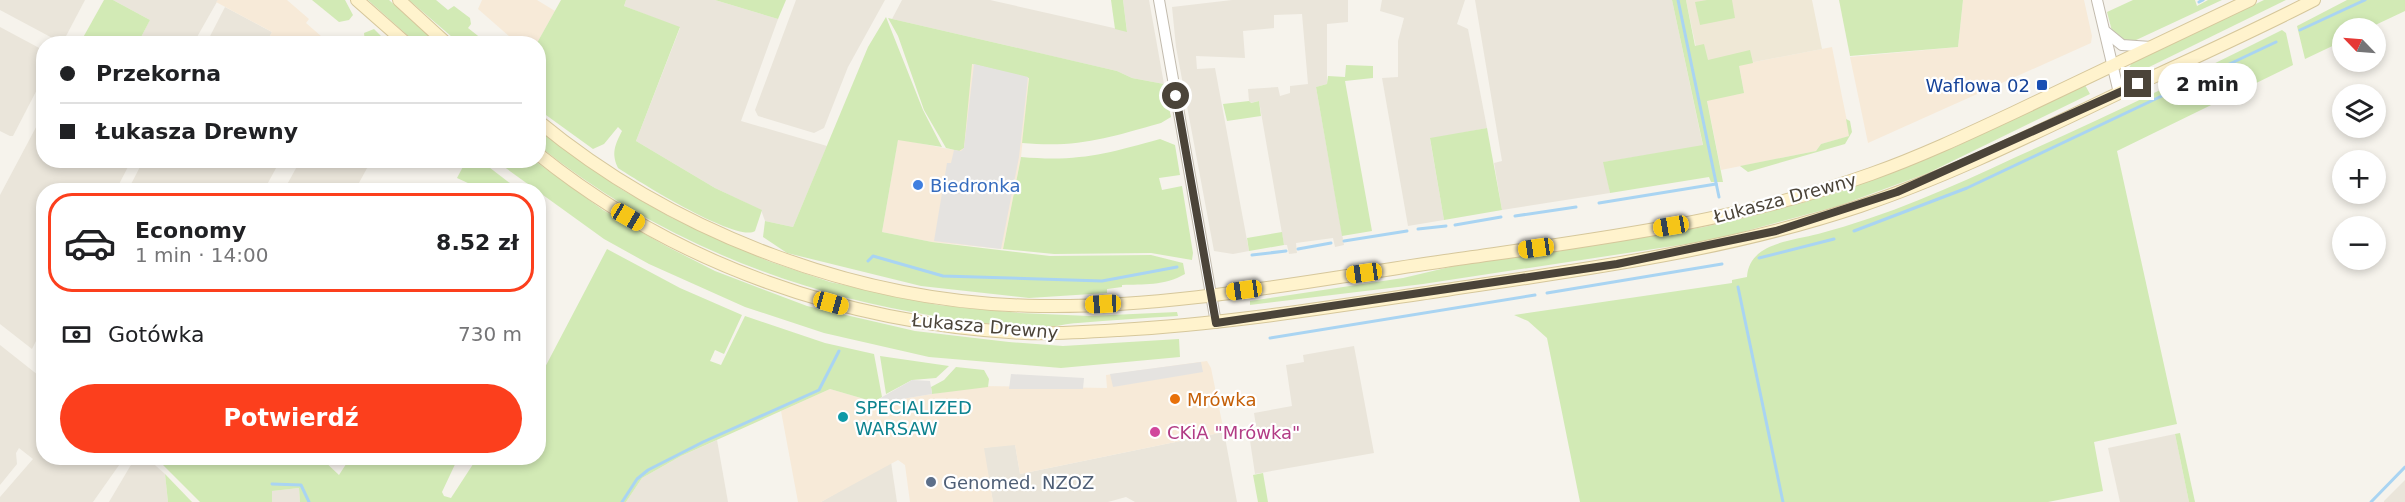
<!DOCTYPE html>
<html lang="pl">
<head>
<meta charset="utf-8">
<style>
  :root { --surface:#fff; --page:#f6f6f6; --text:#202124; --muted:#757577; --line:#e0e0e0; --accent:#fc3f1d }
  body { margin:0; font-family:"DejaVu Sans",sans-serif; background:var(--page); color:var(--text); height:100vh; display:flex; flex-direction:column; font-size:22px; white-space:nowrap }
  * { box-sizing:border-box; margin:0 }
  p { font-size:20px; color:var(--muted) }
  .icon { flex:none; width:33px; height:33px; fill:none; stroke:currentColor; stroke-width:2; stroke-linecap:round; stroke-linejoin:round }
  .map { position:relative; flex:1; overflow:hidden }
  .panel { position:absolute; left:36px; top:183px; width:510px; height:282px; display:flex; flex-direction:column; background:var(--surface); border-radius:24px; box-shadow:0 3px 9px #0003 }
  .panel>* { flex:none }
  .hud { position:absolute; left:36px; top:36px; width:510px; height:132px; border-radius:24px; box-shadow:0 3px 9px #0003; display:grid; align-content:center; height:132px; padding:0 24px; background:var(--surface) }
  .needle { width:39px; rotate:295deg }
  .fabs { position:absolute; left:2332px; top:18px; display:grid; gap:12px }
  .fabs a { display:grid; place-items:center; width:54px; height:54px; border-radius:50%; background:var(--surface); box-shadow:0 3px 9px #0003; font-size:30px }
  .end { position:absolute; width:27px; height:27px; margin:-14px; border:8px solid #4b4439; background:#fff; box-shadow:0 0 0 3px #fff }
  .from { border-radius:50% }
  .bubble { position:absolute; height:42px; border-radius:21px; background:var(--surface); box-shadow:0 3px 9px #0003; font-size:20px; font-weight:700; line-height:42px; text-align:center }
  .car { position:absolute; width:18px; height:36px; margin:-18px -9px; border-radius:8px; box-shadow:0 0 4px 2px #0007; background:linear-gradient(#f5c518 24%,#345 0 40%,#f5c518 0 76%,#345 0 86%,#f5c518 0) }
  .hud b { display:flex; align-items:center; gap:21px; height:57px; font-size:22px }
  .hud b+b { border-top:2px solid var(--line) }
  .hud i { width:15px; height:15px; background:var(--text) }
  ul { padding:10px 0 0; list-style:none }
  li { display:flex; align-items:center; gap:18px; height:99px; margin:0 12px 9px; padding:0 12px; border:3px solid var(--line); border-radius:24px }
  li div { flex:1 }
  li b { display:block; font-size:22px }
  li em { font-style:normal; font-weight:700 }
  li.current { border-color:var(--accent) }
  li>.icon { width:54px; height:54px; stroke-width:1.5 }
  .pay { display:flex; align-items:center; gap:15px; height:66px; padding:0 24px; font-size:22px }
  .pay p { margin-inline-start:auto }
  .button { display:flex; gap:12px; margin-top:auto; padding:12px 24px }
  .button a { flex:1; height:69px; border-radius:36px; background:var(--accent); color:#fff; font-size:24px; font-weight:700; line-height:69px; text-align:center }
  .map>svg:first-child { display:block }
  .residential { fill:#eae5da }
  .commercial { fill:#f7ead8 }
  .education { fill:#efe8d6 }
  .green { fill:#d2eab5 }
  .parking { fill:#e5e3e0 }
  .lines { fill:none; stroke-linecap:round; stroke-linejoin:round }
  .stream { stroke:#a9d4f2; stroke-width:3 }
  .tertiary-casing { stroke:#c2bbae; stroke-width:12 }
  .secondary-casing { stroke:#d6c79b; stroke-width:14 }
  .tertiary { stroke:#fff; stroke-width:10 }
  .secondary { stroke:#fff3cd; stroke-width:12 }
  .route { stroke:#4b4439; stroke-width:8 }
  .transit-dot { fill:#1a4fb4; stroke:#fff; stroke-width:2 }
  .shop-dot { fill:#3f7fe0; stroke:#fff; stroke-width:2 }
  .food-dot { fill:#e8710a; stroke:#fff; stroke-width:2 }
  .culture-dot { fill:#0f9aa8; stroke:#fff; stroke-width:2 }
  .hotel-dot { fill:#d1479c; stroke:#fff; stroke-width:2 }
  .service-dot { fill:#5c6f8a; stroke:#fff; stroke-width:2 }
  .labels { text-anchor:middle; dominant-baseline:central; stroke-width:4.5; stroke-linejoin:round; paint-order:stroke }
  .transit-label { font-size:18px; fill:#164399; stroke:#fff; text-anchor:end }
  .shop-label { font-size:18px; fill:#366cbe; stroke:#fff; text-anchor:start }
  .street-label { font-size:18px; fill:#4b4439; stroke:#fff }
  .food-label { font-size:18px; fill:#c56008; stroke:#fff; text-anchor:start }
  .culture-label { font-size:18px; fill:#0d838f; stroke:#fff; text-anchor:start }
  .hotel-label { font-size:18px; fill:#b23c85; stroke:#fff; text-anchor:start }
  .service-label { font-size:18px; fill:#4e5e75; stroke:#fff; text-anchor:start }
</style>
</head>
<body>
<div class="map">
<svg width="2405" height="502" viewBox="0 0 2405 502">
  <rect width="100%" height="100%" fill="#f6f3ec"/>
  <!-- residential -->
  <g class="residential">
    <path d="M0,0H85L65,38L58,41L0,10Z"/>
    <path d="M113,0H218L193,44L138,43L150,20Z"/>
    <path d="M626,0H715L778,19L741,121L827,146L793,227L765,221L761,210L715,188L636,141L680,28L624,6Z"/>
    <path d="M796,0H885L848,67L824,128L814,133L758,116L755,110Z"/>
    <path d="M902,0H990L1127,31L1123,0H1149L1164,84L1132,78L1117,71L892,19Z"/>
    <path d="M1232,0H1348V22L1327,24V84L1316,87L1344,245L1335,247L1333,238L1296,243L1297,253L1289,254L1287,245H1284L1259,101L1250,103L1249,101L1248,89L1278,87L1280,96L1290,93V86L1308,84L1302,14L1274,15V28L1243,31L1245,58L1196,56L1197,69L1215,68L1249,251L1233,254L1214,251L1176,47L1172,7Z"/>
    <path d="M1382,0H1465L1457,24L1468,29L1487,128L1430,139L1444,220L1408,226L1382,78L1398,77V41L1404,18L1380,11Z"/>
    <path d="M1475,0H1672L1703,146L1604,162L1610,193L1502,210L1494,163L1502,161Z"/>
    <path d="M225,7L272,32L266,43L206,44Z"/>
    <path d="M0,27L43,50V78L13,136H10L0,131Z"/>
    <path d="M43,114L44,160L131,161L116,190H44L43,327L32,349L0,324V195Z"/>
    <path d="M143,161V160L280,161L264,190H128Z"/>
    <path d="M300,161V160L371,161L355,190H284Z"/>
    <path d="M0,345L43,379L44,458H124L93,502H0V497L33,459L19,448L16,453L17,464L0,485Z"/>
    <path d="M1354,346L1374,453L1255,474L1249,434L1257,432L1254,413L1292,406L1286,365L1304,362L1303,355Z"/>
    <path d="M1224,432L1237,502H1135L1126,497L1108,502H993L983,448L1015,444L1020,474Z"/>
    <path d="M2175,434L2189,502H2120L2108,448Z"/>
    <path d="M717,440L728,502H626L642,478L681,456Z"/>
    <path d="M135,458H147L165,474L168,502H109Z"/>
    <path d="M891,462L897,502H821L845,488Z"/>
    <path d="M2405,480V502H2384V501Z"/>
    <path d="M299,488L300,502H272L271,491Z"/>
  </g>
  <!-- commercial -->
  <g class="commercial">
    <path d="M218,0H287L309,19L306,23L329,43H266L272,32L216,2Z"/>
    <path d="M482,0H537L555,11L537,43L518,44L478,9Z"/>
    <path d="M1963,0H2084L2092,36L2091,43L1868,143L1850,57L1958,47Z"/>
    <path d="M1832,47L1850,136L1821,144L1816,151L1721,170L1707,100L1744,93L1739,65Z"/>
    <path d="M971,64L1029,77L1021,157L1003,249L932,242L882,232L898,139L954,150L962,147Z"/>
    <path d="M1207,361L1211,368L1224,432L1020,474L1015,445L984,448L993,502H910L905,465L898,460L821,502H798L781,411L830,389L878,403L980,386L1107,388L1106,375Z"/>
  </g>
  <!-- education -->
  <path class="education" d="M1686,0H1812L1822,49L1739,65L1744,93L1707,100Z"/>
  <!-- green -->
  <g class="green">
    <path d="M104,0H113L150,20L138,43H80Z"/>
    <path d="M312,0H345L353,15L349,20L339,22Z"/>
    <path d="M368,0H389L437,43H416Z"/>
    <path d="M409,0H436L448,10L454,6L470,18L471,24L468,28L487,43H459Z"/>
    <path d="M561,0H626L624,6L680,27L636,141L715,188L762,210L755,231C737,243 638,181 618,168C611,153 615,145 622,131L618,127L604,144L593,149L539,110L537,43Z"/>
    <path d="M715,0H786L778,19Z"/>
    <path d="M1111,0H1123L1127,32L1115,29Z"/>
    <path d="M1672,0H1686L1695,46L1704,44L1708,60L1750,50L1753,63L1739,66L1744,93L1707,101L1723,182H1711L1709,177L1610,193L1603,162L1703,145Z"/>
    <path d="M1707,0H1732L1735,18L1700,25L1695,2Z"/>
    <path d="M1839,0H1963L1958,47L1850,56Z"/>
    <path d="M2133,0H2195L2197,6L2208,0H2222L2134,41L2125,40L2112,31L2107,12Z"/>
    <path d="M2264,0H2286L2139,72L2128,69L2132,63Z"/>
    <path d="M2347,0H2405V11L2369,28H2343V41L2305,59L2297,26Z"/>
    <path d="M886,17L923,110L942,147L898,140L882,232L932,242L1050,256L1151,255L1183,263L1185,274C1164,286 1143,284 1122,285V287L1107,289V293L1029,298L921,286L787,253L763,237L765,221L793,227L868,47Z"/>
    <path d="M888,18L1117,71L1132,78L1164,84L1171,117L1161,123C1107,138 1079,148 1022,143L1029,78L972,64L964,148L959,151L946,148L924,110L898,36Z"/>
    <path d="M374,29L388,43H365L364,33Z"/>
    <path d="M2282,30L2286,33L2293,65L2117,151L2177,424L2094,442L2103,491L2048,502H1580L1547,338L1528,321L1514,315L1732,283V280L1747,277C1749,243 1791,241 1818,234C1887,216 1952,187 2016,157C2106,117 2194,74 2282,30Z"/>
    <path d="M1346,65L1373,66V78L1345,81L1372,231L1342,236L1316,87L1327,84L1328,76L1345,77Z"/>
    <path d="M2085,85L2090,94L1928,173L1838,206L1713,240L1423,284L1250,305V301L1403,278L1454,266L1704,227L1753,216L1802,203L1898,169L1955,147Z"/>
    <path d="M1249,101L1251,103L1259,101L1261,116L1227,121L1223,104Z"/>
    <path d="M1846,119L1850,121L1852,132L1845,144L1748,172L1740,166L1816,151L1821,144L1849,136Z"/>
    <path d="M538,128L621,189L672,218L768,261L830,282L938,305L1020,313L1089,316L1177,312L1178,316C1144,318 1111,320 1078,323C1067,323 1057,327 1047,327C1009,327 971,322 934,316C790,293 653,237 539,146Z"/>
    <path d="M1487,128L1502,210L1444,220L1430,138Z"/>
    <path d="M1160,139L1175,145L1180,175L1159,178L1162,190L1182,186L1193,253L1192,260L1151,253L1054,254L1003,249L1021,157C1078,162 1106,154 1160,139Z"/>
    <path d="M466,161H481L519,190H483L457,178Z"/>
    <path d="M496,161H535L603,210L666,246L715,271L807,306L915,331L1009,342L1063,346L1179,339L1180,357L1061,368L929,357L824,333L745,307L649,264L604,239Z"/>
    <path d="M1282,232L1284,245L1249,251L1247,238Z"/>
    <path d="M607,249L680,288L742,315L724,354L715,350L710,361L721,365L745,316L825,343L874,354L882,397L877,400L878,403L830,389L681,456L642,478L626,502H300L299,488L272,491V502H200L156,458H321L339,475L350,458H458L442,492L444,496L451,498L477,458H538L539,372L542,373Z"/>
    <path d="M880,356L949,366L936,378L912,380L886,394Z"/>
    <path d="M956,367L984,370L989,379L988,387L932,394L931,387L944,380Z"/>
    <path d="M2180,433L2195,502H2189L2175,434Z"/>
    <path d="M1263,473L1268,502H1258L1253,475Z"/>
    <path d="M165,474L192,502H168Z"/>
  </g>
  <!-- parking -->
  <g class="parking">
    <path d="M974,64L1028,77L1019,157L1001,249L934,241L947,163H951L954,150L961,151L964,148Z"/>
    <path d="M1201,362L1203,372L1113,387L1110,374Z"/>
    <path d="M1011,374L1084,378L1083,389H1009Z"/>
    <path d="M912,380L930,381L932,394L878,403L877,400Z"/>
  </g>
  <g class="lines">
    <!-- stream -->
    <g class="stream">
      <path d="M1678,0L1719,197"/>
      <path d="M2199,2L2203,0"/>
      <path d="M2300,30L2365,0"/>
      <path d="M1599,203L1716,184"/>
      <path d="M1515,216L1576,207"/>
      <path d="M1455,225L1501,217"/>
      <path d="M1418,229L1446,226"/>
      <path d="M1854,231L1967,188L2276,42"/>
      <path d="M1344,241L1407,231"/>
      <path d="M1298,249L1331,243"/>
      <path d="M1252,255L1286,251"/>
      <path d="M1759,258L1834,239"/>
      <path d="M868,261L873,256L943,276L1102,281L1177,267"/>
      <path d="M1738,287L1783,502"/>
      <path d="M1547,293L1722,264"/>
      <path d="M1270,338L1535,295"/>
      <path d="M272,484L301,485L309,502"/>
      <path d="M622,502L637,479L648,470L703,442L819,390L839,351"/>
      <path d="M2371,502L2405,467"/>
    </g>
    <!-- tertiary casing -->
    <g class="tertiary-casing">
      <g id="tertiary">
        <path d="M1159,0L1216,323"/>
        <path d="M2097,0L2119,93"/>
        <path d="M2106,32L2122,45L2151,47"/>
      </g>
    </g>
    <!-- secondary casing -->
    <g class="secondary-casing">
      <g id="secondary">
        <path d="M357,0L407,44"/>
        <path d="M399,0L447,44"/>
        <path d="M538,121C676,235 861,304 1040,306C1176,308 1311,280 1445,261C1589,240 1734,223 1871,174C1919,157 1966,135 2013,113C2092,76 2171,38 2250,0"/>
        <path d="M538,154C677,266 848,324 1025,333C1056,334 1087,332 1119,330C1228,324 1337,306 1446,290C1585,269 1726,251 1860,206C1949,176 2035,133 2119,93C2184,62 2250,33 2314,0"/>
      </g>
    </g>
    <!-- tertiary -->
    <use href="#tertiary" class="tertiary"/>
    <!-- secondary -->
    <use href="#secondary" class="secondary"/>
  </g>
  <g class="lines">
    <!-- route -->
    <path class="route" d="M1176,96L1216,323L1617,264L1776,231L1897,192L2138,84"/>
  </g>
  <!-- markers -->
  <rect class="transit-dot" x="2036" y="79" width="12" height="12" rx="3"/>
  <circle class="shop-dot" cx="918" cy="185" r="6"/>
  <circle class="food-dot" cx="1175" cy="399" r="6"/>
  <circle class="culture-dot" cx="843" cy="417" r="6"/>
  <circle class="hotel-dot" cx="1155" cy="432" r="6"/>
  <circle class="service-dot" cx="931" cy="482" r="6"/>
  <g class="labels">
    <!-- transit labels -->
    <g class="transit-label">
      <text x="2030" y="85">Waflowa 02</text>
    </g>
    <!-- shop labels -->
    <g class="shop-label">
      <text x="930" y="185">Biedronka</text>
    </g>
    <!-- street labels -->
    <g class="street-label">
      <text transform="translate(1785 198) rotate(-15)">Łukasza Drewny</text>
      <text transform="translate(985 326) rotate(5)">Łukasza Drewny</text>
    </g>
    <!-- food labels -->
    <g class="food-label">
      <text x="1187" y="399">Mrówka</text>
    </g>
    <!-- culture labels -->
    <g class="culture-label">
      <text x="855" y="407">SPECIALIZED<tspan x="855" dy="21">WARSAW</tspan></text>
    </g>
    <!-- hotel labels -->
    <g class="hotel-label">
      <text x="1167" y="432">CKiA "Mrówka"</text>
    </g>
    <!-- service labels -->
    <g class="service-label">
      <text x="943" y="482">Genomed. NZOZ</text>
    </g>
  </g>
</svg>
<div class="fabs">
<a><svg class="needle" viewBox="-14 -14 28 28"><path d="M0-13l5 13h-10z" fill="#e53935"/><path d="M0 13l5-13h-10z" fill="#757577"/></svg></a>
<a><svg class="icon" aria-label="layers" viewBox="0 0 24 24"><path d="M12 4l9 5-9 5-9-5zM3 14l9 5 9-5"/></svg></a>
<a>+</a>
<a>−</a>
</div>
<i class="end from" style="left:1176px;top:96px"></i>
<i class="end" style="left:2138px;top:84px"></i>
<div class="bubble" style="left:2158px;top:63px;width:99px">2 min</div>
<i class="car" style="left:628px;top:217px;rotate:120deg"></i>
<i class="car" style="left:1671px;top:226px;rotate:260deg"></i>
<i class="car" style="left:1536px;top:248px;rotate:262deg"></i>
<i class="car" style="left:1364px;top:273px;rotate:262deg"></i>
<i class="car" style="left:1244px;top:290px;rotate:262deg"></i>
<i class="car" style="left:831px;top:303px;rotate:106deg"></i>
<i class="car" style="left:1103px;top:304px;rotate:267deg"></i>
<div class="hud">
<b><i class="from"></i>Przekorna</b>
<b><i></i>Łukasza Drewny</b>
</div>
<section class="panel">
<ul>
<li class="current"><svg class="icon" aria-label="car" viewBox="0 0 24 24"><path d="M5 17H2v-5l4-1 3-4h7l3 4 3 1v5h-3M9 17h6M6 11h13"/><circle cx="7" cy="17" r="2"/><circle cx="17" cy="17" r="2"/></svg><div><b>Economy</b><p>1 min · 14:00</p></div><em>8.52 zł</em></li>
</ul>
<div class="pay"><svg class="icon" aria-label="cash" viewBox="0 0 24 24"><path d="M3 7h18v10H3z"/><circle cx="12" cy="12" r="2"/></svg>Gotówka<p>730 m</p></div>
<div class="button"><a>Potwierdź</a></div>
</section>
</div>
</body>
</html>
